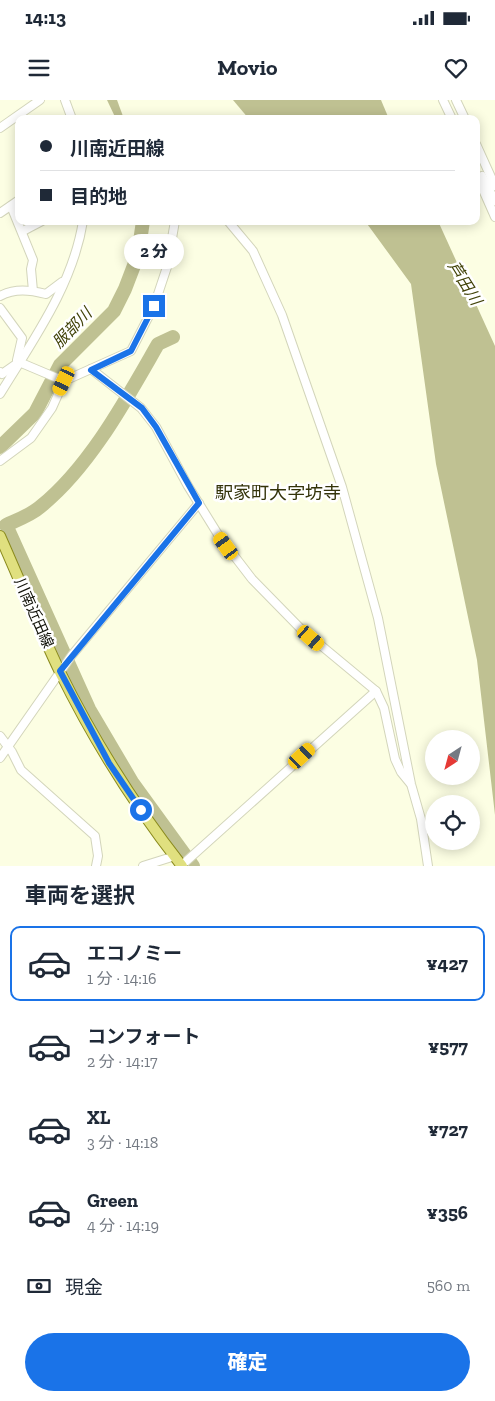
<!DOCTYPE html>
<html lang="ja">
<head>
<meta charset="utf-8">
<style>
  :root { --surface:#fff; --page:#f6f6f7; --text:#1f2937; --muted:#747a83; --line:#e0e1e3; --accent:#1a73e8 }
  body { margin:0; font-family:"Zilla Slab","Noto Sans JP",serif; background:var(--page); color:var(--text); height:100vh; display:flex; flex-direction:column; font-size:19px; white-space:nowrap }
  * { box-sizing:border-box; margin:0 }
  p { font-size:16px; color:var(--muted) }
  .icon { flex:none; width:28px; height:28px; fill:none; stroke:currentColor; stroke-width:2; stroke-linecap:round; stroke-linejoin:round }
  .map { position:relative; height:766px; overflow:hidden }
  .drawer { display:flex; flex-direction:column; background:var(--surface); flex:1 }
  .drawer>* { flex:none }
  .hud { position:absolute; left:15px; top:15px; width:465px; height:110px; border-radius:10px; box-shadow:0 2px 12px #0003; display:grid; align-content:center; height:110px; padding:0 25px; background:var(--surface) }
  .needle { width:32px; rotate:216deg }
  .fabs { position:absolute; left:425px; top:630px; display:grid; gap:10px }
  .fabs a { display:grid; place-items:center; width:55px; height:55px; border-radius:50%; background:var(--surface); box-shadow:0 2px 12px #0003; font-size:25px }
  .end { position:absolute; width:22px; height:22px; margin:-11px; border:6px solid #1a73e8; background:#fff; box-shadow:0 0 0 2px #fff }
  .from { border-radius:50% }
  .bubble { position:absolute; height:35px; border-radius:18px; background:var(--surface); box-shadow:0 2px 12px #0003; font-size:16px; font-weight:800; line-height:35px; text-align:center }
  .car { position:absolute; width:15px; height:30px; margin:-15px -8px; border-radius:6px; box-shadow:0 0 4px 1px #0007; background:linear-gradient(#f5c518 24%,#345 0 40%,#f5c518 0 76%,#345 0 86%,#f5c518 0) }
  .hud b { display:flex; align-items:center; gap:18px; height:48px; font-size:19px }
  .hud b+b { border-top:1px solid var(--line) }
  .hud i { width:12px; height:12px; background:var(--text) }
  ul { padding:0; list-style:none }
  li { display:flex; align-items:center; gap:15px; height:75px; margin:0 10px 8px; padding:0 15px; border:2px solid transparent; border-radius:10px }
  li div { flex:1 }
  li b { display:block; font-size:19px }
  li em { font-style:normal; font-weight:800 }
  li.on { border-color:var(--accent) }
  li>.icon { width:45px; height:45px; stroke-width:1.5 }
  h2 { padding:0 25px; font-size:22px; line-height:60px }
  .pay { display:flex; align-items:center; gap:12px; height:55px; padding:0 25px; font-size:19px }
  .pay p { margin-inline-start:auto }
  .button { display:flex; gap:10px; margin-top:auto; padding:10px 25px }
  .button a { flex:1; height:58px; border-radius:30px; background:var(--accent); color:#fff; font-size:20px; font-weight:800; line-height:58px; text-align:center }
  .status { display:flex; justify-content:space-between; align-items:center; height:35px; padding:0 25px; background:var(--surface); direction:ltr }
  .status svg { height:14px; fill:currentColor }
  header { display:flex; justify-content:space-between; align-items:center; height:65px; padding:0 25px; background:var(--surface); font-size:22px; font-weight:800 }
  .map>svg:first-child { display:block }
  .water { fill:#bfc192 }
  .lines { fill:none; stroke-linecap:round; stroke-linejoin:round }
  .river { stroke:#bfc192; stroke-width:14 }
  .minor-casing { stroke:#d3d5bb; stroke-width:10 }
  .major-casing { stroke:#8a8a1d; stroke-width:12 }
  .minor { stroke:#fff; stroke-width:8 }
  .major { stroke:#e0e07f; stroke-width:10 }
  .route { stroke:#1a73e8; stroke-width:6 }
  .labels { text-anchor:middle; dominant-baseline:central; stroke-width:5; stroke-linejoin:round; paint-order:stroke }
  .street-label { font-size:15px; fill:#0f1007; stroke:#fff }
  .water-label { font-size:16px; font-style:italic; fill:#424309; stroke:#fff }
  .quarter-label { font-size:18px; fill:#333309; stroke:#fff }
</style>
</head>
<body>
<div class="status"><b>14:13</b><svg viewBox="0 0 49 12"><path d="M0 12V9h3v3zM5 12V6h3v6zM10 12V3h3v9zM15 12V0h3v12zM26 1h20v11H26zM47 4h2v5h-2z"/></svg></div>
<header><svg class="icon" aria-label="menu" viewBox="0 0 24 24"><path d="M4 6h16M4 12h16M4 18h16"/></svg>Movio<svg class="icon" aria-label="heart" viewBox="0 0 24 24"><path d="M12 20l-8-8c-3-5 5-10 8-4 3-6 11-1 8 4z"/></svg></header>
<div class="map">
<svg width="495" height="766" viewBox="0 0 495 766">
  <rect width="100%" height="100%" fill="#fcfee3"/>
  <!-- water -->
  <g class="water">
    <path d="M107,0H117L124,19H116Z"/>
    <path d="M233,0H381L389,19H249Z"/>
    <path d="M365,121H438L495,246V715L477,560L436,364L411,184Z"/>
  </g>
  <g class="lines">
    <!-- river -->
    <g class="river">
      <path d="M173,237L158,244C127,298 90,367 40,407C31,415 17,420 6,425L89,609L132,682L193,766"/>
      <path d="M0,347L35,313L60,265L114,211L125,189L138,155L143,121"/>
    </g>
    <!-- minor casing -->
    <g class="minor-casing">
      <g id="minor">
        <path d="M65,0L72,19"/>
        <path d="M443,0L452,19"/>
        <path d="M456,0L465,19"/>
        <path d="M0,28L40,0"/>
        <path d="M476,44L495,86"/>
        <path d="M476,74L495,117"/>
        <path d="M482,76L495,101"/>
        <path d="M11,106L33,160L31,169L33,191"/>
        <path d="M0,113L19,100"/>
        <path d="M228,121L253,151L282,215L342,387L378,518L411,684L421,719L428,766"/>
        <path d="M23,131L42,121"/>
        <path d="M0,196C15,188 30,190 46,194L62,182"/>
        <path d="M0,208L22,238L17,260"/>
        <path d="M91,269L141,308L156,327L188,386L219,436L252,479L300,528L376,591L384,608L395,659L401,672L410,683"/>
        <path d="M0,272L2,274L19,262L64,281"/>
        <path d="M0,294C33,240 73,185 83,121"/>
        <path d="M0,361L31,338L52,308L64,281L131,251L154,206L167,167L175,121"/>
        <path d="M0,636L12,652L21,670L95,736L98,756L96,766"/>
        <path d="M0,658L72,555L199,403"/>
        <path d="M182,765L376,591"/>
        <path d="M143,766L175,756"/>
      </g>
    </g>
    <!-- major casing -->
    <g class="major-casing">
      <path id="major" d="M0,436C20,481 39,528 60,572C94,641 135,706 182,766"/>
    </g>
    <!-- minor -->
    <use href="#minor" class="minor"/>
    <!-- major -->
    <use href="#major" class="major"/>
  </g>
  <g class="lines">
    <!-- route -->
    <path class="route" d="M141,710L109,663L60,571L199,403L156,327L142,308L91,270L131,251L154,206"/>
  </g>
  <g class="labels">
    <!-- street labels -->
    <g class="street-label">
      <text transform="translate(34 513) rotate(66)">川南近田線</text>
    </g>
    <!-- water labels -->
    <g class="water-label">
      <text transform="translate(465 183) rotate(58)">芦田川</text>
      <text transform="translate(72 228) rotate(-46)">服部川</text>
    </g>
    <!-- quarter labels -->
    <g class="quarter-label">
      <text x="278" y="393">駅家町大字坊寺</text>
    </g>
  </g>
</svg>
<div class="fabs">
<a><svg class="needle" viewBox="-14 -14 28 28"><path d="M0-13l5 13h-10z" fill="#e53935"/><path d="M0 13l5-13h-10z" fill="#747a83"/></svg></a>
<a><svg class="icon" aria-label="locate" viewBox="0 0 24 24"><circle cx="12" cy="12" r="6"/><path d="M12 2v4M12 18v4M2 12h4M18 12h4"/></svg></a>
</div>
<i class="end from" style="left:141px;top:710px"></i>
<i class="end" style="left:154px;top:206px"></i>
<div class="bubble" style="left:124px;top:134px;width:60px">2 分</div>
<i class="car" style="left:64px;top:281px;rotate:205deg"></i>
<i class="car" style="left:226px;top:446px;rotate:324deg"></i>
<i class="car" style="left:311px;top:538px;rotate:131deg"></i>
<i class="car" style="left:302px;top:656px;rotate:47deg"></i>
<div class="hud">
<b><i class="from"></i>川南近田線</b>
<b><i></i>目的地</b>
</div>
</div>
<section class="drawer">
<h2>車両を選択</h2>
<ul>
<li class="on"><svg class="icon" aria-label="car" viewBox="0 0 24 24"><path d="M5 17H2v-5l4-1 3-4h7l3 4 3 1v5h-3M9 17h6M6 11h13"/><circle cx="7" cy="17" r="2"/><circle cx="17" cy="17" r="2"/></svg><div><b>エコノミー</b><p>1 分 · 14:16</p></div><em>¥427</em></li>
<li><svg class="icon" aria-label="car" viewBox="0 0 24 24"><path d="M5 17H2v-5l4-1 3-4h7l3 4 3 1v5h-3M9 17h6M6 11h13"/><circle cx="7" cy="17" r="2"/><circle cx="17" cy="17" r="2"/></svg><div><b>コンフォート</b><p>2 分 · 14:17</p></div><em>¥577</em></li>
<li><svg class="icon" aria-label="car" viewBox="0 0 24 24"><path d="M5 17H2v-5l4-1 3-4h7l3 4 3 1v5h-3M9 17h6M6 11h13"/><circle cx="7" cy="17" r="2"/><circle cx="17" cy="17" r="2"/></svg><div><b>XL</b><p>3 分 · 14:18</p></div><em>¥727</em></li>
<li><svg class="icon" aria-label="car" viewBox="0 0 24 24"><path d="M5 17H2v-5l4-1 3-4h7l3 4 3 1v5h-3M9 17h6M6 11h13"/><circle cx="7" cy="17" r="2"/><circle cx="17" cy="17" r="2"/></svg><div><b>Green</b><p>4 分 · 14:19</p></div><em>¥356</em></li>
</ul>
<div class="pay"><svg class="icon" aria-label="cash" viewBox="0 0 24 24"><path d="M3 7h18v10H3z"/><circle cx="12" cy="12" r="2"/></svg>現金<p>560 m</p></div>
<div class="button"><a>確定</a></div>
</section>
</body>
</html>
